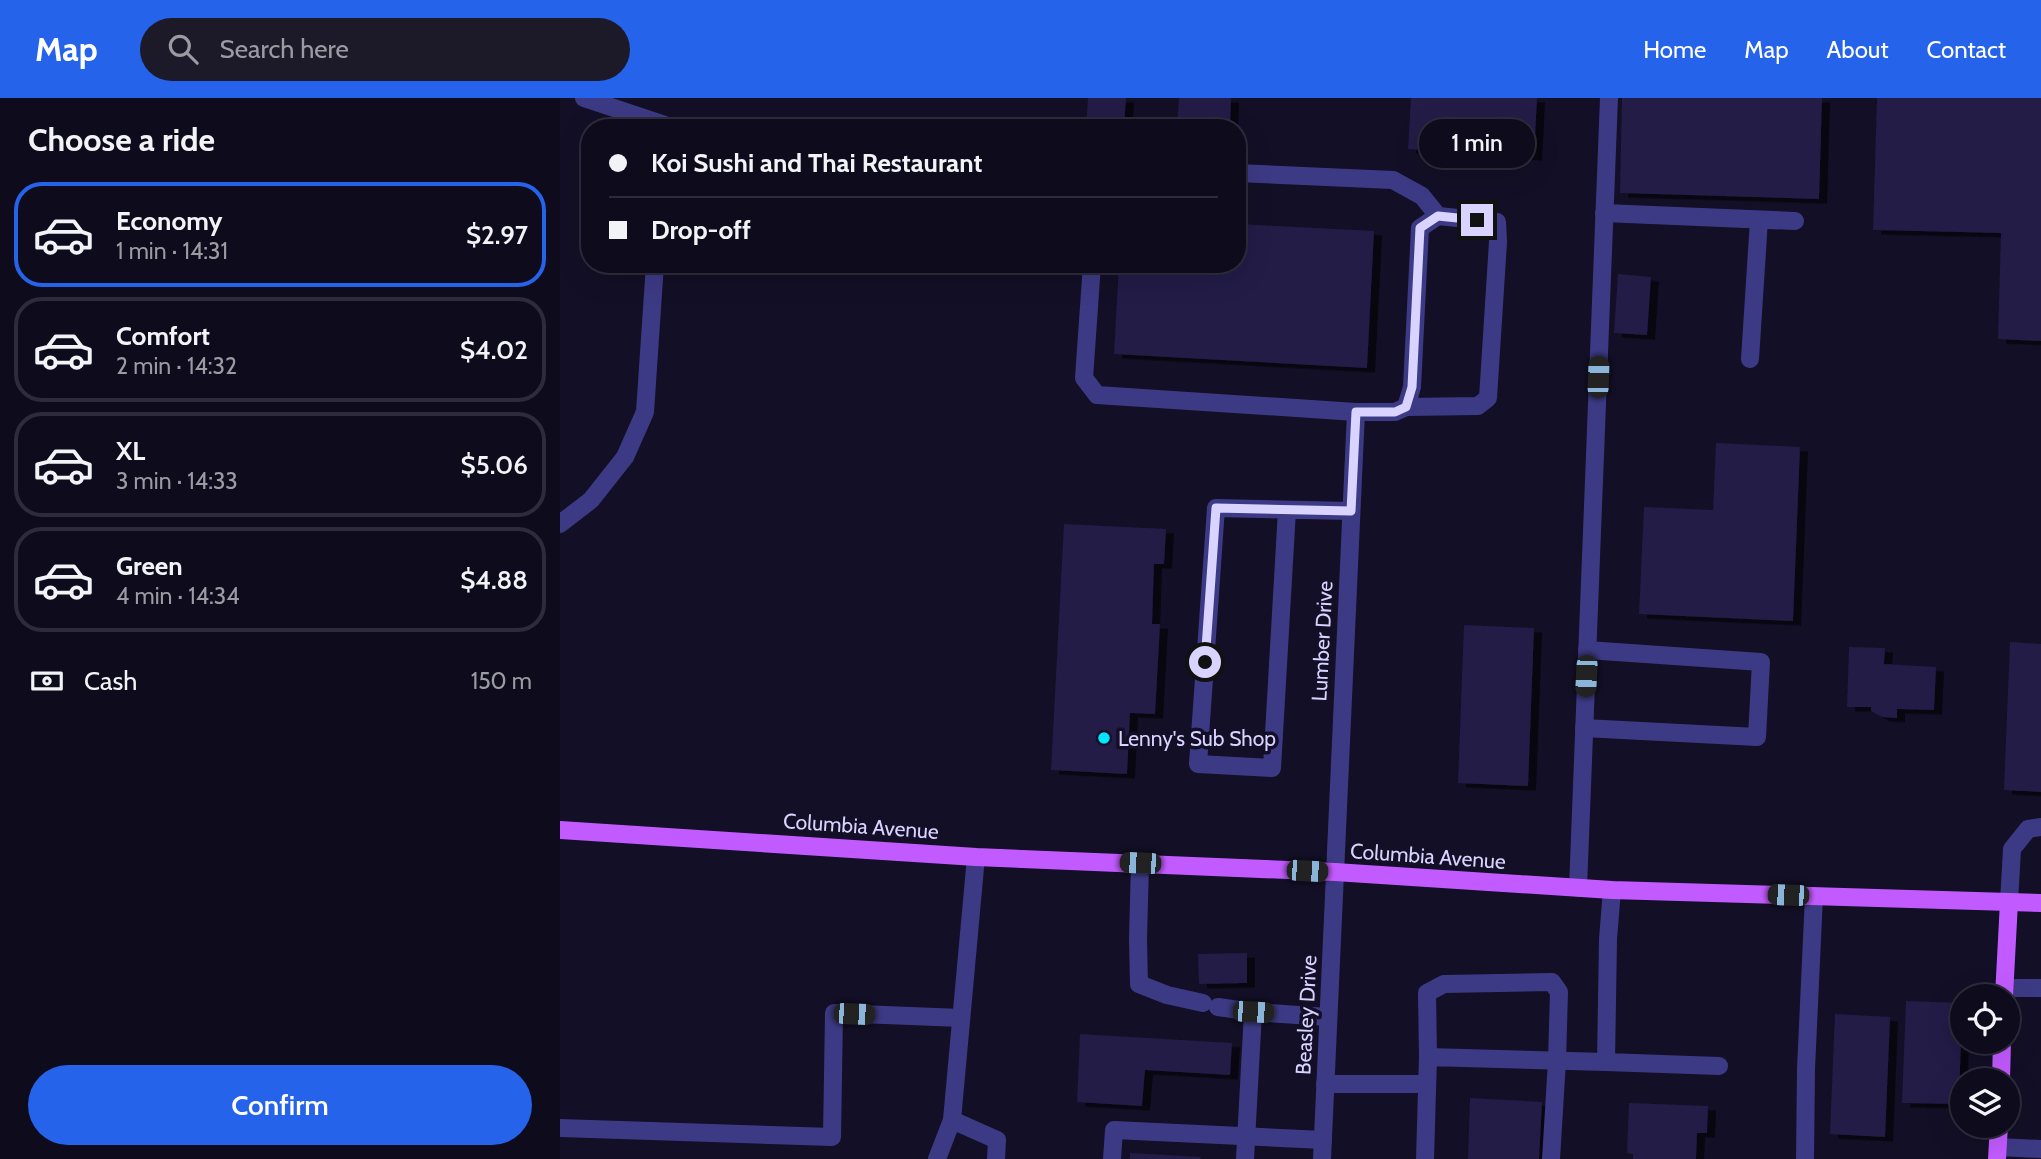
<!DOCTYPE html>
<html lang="en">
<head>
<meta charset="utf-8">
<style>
  :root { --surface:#0e0b1c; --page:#1c1929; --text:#f1f3f6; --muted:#9b9ba3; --line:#2e2b3b; --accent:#2563eb }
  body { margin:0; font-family:Cabin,sans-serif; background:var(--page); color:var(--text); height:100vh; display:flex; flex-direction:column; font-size:26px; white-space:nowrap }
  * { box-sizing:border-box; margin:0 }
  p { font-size:23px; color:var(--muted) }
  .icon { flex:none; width:38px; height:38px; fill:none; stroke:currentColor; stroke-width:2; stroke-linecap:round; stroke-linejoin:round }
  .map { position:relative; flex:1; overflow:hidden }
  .details { display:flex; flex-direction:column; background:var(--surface); width:560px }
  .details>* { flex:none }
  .hud { position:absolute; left:21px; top:21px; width:665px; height:154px; border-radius:28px; box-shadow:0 7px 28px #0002,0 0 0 2px var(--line); display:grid; align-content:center; height:154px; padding:0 28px; background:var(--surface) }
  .buttons { position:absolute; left:1390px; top:886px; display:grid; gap:14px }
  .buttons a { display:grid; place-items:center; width:70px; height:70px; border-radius:50%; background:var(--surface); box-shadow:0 7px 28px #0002,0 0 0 2px var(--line); font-size:35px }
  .end { position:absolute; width:32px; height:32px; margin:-16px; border:9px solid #d9d4ff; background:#111; box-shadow:0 0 0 4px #111 }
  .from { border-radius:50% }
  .bubble { position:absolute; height:49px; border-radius:24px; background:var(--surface); box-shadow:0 7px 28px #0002,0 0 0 2px var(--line); font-size:23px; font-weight:600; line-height:49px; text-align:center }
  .car { position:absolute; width:21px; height:42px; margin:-21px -10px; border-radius:9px; box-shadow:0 0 5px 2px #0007; background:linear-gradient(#222 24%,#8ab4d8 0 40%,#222 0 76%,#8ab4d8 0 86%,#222 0) }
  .hud b { display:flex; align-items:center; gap:24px; height:66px; font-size:26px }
  .hud b+b { border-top:2px solid var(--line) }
  .hud i { width:18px; height:18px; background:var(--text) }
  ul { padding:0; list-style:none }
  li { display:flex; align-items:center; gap:21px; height:105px; margin:0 14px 10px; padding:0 14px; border:4px solid var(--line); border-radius:28px }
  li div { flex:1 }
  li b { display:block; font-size:26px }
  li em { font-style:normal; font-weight:600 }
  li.on { border-color:var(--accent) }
  li>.icon { width:63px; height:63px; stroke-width:1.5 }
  h2 { padding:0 28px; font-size:32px; line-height:84px }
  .pay { display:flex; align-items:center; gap:18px; height:77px; padding:0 28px; font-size:26px }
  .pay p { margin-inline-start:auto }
  .button { display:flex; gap:14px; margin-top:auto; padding:14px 28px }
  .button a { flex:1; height:80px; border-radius:42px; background:var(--accent); color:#fff; font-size:28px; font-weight:600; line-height:80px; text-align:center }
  header { display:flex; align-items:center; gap:42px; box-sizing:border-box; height:98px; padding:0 35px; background:var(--accent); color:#fff }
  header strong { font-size:33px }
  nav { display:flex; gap:38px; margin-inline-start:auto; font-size:24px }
  .search { width:490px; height:63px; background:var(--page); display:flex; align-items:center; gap:18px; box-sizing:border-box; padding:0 24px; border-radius:38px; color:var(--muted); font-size:26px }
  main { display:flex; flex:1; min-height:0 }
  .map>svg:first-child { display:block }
  .building { fill:#241b47; filter:url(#shadow) }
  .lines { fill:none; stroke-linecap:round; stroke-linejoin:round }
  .minor { stroke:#3d3a85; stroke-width:18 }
  .major { stroke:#c25bff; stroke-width:18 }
  .route { stroke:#d9d4ff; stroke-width:9 }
  .poi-dot { fill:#00e5ff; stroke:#130f26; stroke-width:2.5 }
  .labels { text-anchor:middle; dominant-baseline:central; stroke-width:7; stroke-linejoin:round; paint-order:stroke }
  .street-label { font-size:21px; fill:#d9d4ff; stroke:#130f26 }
  .poi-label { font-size:21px; fill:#d9d4ff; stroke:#130f26; text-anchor:start }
</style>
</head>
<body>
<header>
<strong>Map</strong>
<div class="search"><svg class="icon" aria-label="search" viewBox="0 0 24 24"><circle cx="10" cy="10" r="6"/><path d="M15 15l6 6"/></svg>Search here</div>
<nav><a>Home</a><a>Map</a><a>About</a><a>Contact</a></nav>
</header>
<main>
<section class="details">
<h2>Choose a ride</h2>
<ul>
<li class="on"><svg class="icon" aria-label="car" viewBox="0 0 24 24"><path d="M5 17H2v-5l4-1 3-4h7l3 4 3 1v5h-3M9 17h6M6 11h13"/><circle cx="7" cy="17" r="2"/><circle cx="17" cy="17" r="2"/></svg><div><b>Economy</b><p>1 min · 14:31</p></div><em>$2.97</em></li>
<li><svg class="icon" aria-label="car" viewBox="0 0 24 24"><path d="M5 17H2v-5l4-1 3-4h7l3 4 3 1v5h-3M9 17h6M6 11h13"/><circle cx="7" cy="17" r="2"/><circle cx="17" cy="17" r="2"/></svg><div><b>Comfort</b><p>2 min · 14:32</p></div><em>$4.02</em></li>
<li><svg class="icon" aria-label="car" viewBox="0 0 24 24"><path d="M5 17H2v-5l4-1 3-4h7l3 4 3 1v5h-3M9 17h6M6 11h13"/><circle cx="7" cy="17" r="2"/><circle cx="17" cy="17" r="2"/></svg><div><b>XL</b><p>3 min · 14:33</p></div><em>$5.06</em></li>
<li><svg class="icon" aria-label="car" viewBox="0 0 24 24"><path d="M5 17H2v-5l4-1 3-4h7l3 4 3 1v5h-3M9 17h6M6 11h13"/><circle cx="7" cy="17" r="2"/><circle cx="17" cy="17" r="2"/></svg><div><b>Green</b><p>4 min · 14:34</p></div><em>$4.88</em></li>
</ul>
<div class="pay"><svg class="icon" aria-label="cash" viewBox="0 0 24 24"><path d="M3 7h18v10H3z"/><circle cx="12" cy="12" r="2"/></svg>Cash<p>150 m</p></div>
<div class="button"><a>Confirm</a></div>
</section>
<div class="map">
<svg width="1481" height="1061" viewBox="0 0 1481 1061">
  <defs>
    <filter id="shadow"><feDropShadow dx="8" dy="4.5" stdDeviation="0" flood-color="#0009"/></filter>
  </defs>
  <rect width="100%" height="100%" fill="#130f26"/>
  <!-- building -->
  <g class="building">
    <path d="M528,0H566L564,30H526Z"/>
    <path d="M619,0H671L670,30H617Z"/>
    <path d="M851,0H977L974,58L848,51Z"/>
    <path d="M1062,0H1262L1259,101L1060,95Z"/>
    <path d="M1317,0H1481V243L1438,241L1441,135L1313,132Z"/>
    <path d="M677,126L814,133L807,270L554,256L559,166H677Z"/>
    <path d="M1058,176L1091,179L1087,237L1054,235Z"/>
    <path d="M1156,345L1240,349L1233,523L1079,516L1084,409L1153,412Z"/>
    <path d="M504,426L606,431L604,466H594L592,526H600L595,616L570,615L567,676L491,672Z"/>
    <path d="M904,527L974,530L968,688L898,685Z"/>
    <path d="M1450,544L1481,546V694L1444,692Z"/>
    <path d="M1289,549L1325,550L1324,566L1376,569L1374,612L1337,611V620L1322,619L1311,613V609H1287Z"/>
    <path d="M687,855V885L639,886L638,856Z"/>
    <path d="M1346,903L1402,905L1399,1006L1342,1005Z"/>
    <path d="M1275,916L1330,919L1325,1039L1270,1036Z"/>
    <path d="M520,936L672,945L670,977L585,972L582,1008L517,1004Z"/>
    <path d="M910,1000L982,1004L979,1061H908Z"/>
    <path d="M1069,1005L1148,1008L1147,1035H1137L1136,1061H1073V1056L1067,1055Z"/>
    <path d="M570,1055L641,1059L640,1061H570Z"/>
  </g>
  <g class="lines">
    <!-- minor -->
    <g class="minor">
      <path d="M24,0L105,27V30"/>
      <path d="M677,75L833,82L862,98L878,118"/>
      <path d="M1044,115L1235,123"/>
      <path d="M532,166L524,280L537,297L796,314H835L846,309L918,308L928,300L938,144L937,124L878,118L860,130L852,289L846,309"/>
      <path d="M1190,261L1199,122"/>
      <path d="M727,412L712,670L638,666L656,410L791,413"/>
      <path d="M0,426L31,402L65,359L85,314L95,166"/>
      <path d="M1024,630L1197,639L1201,564L1027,552"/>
      <path d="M416,759L392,1022L437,1042L436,1061"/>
      <path d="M580,765L578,841L579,886L607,897L643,905"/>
      <path d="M1018,790L1049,0"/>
      <path d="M1052,792L1048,841L1046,964L1159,968"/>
      <path d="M1449,804L1452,751L1468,731L1481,729"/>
      <path d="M1445,890H1481"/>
      <path d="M658,909L693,914"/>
      <path d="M868,959L867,895L884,886L992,884L999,894L997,963L991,1061"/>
      <path d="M765,986H867"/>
      <path d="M0,1030L272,1039L274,915L401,920"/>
      <path d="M1438,1049L1481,1051"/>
      <path d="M377,1061L392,1022"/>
      <path d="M552,1061L554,1032L763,1042"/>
      <path d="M685,1061L693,914L768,919"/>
      <path d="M762,1061L796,314"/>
      <path d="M865,1061L868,959L1046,964"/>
      <path d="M1245,1061L1246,971L1254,798"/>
    </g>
    <!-- major -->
    <g class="major">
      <path d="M0,732L416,759L775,774L1052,792L1481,805"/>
      <path d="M1444,898L1449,804"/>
      <path d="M1441,982L1442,943"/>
      <path d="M1437,1061L1439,1027"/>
    </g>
  </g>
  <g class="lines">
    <!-- route -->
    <path class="route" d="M645,564L656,410L791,413L796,314H835L846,309L852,289L860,130L878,118L917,122"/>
  </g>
  <!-- markers -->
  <circle class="poi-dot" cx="544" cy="640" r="7"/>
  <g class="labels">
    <!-- street labels -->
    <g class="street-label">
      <text transform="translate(762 543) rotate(-87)">Lumber Drive</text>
      <text transform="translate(301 728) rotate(4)">Columbia Avenue</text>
      <text transform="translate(868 758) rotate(4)">Columbia Avenue</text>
      <text transform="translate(746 917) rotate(-87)">Beasley Drive</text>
    </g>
    <!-- poi labels -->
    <g class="poi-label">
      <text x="558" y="640">Lenny's Sub Shop</text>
    </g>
  </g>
</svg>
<div class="buttons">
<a><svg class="icon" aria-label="locate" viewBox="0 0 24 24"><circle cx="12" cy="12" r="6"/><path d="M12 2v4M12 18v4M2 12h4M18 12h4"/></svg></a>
<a><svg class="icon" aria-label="layers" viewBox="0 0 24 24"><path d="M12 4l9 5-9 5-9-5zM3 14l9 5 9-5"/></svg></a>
</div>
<i class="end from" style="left:645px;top:564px"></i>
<i class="end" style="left:917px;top:122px"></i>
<div class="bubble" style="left:859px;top:21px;width:116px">1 min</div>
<i class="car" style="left:1038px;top:279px;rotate:2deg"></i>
<i class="car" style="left:1026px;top:578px;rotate:183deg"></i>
<i class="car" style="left:580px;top:765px;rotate:272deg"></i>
<i class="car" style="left:747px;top:773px;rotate:93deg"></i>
<i class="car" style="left:1228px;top:797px;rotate:272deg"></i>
<i class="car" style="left:693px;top:914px;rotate:93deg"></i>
<i class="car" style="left:294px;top:916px;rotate:92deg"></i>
<div class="hud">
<b><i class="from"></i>Koi Sushi and Thai Restaurant</b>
<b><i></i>Drop-off</b>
</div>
</div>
</main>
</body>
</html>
